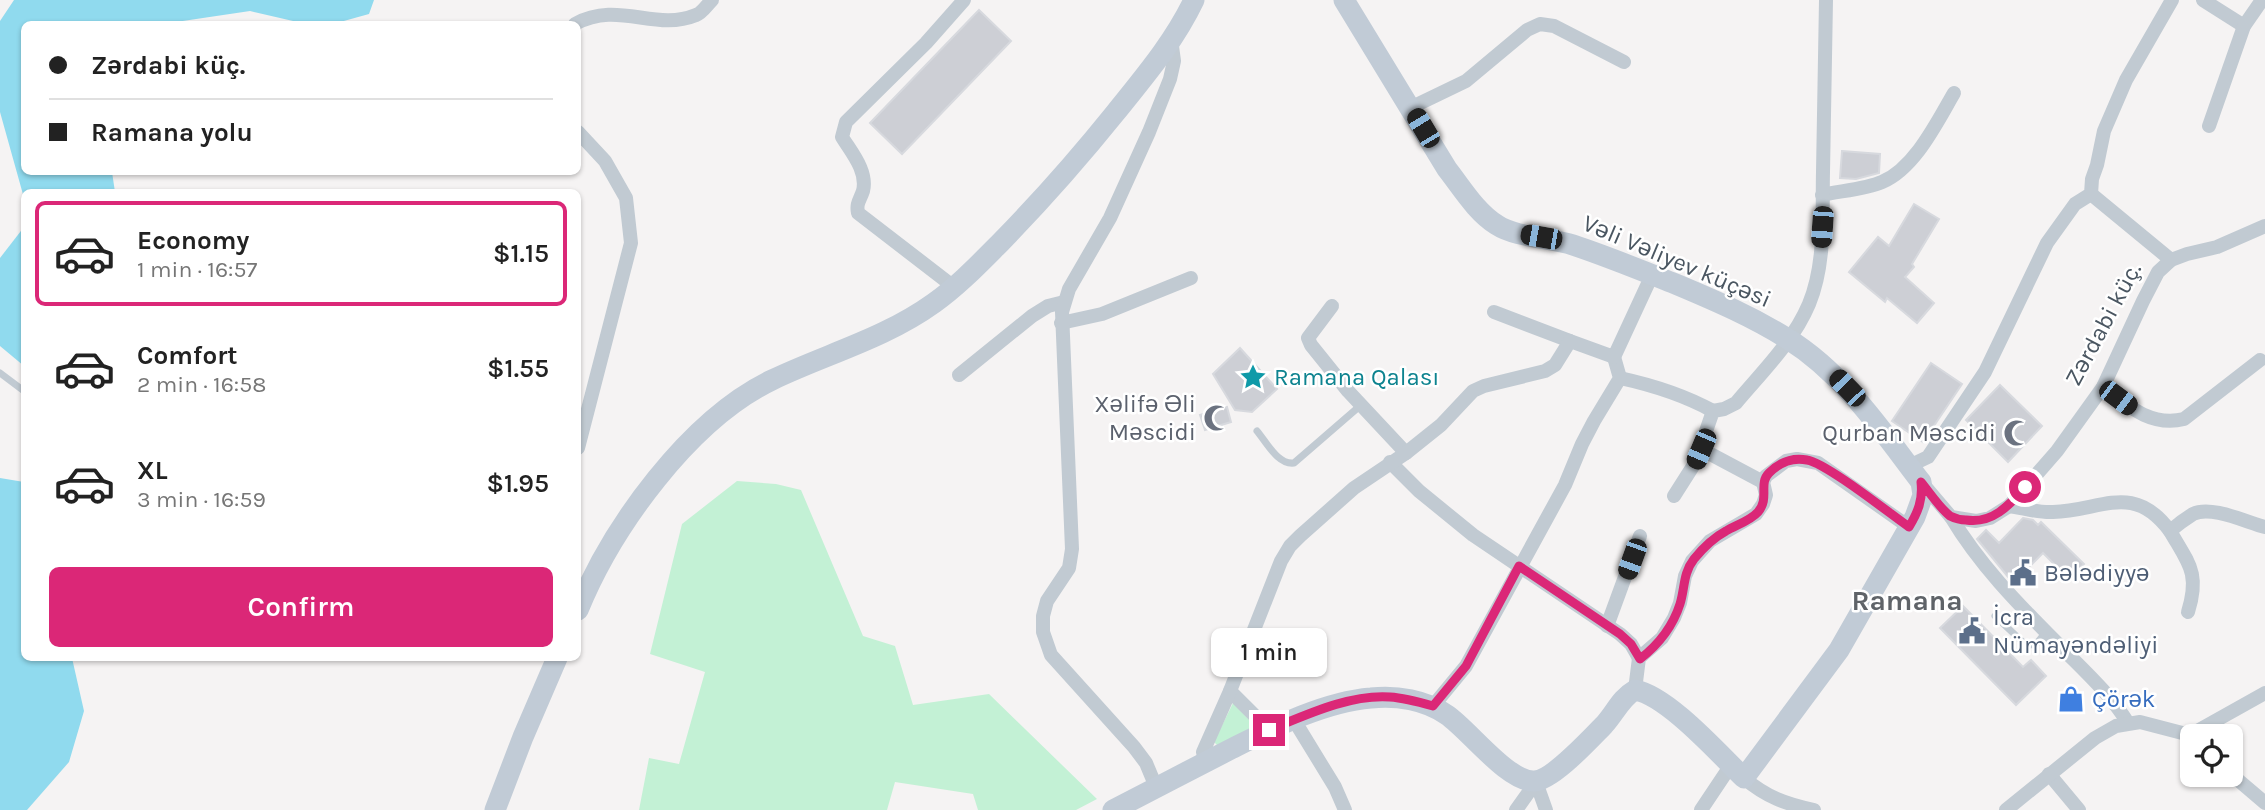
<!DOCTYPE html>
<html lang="en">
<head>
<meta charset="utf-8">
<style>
  :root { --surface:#fff; --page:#f2f2f2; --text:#222; --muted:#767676; --line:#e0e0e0; --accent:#db2777 }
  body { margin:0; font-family:Karla,sans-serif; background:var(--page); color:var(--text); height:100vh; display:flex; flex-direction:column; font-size:26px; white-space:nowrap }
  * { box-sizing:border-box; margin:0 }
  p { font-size:23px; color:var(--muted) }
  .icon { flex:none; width:38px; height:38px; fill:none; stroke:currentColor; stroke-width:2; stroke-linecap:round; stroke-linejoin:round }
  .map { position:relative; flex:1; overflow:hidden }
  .details { position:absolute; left:21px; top:189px; width:560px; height:472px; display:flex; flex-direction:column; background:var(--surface); border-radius:10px; box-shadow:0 2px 5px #0004 }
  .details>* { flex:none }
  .hud { position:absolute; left:21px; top:21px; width:560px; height:154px; border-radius:10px; box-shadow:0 2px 5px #0004; display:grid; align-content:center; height:154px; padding:0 28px; background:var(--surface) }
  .controls { position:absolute; left:2180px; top:724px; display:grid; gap:14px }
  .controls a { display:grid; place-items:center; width:63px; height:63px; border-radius:10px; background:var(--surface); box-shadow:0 2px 5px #0004; font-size:35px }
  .end { position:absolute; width:32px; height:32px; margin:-16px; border:9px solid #db2777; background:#fff; box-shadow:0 0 0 4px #fff }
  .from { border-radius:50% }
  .bubble { position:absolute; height:49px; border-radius:10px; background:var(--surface); box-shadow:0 2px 5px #0004; font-size:23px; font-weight:600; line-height:49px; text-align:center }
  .car { position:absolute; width:21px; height:42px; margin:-21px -10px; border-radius:9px; box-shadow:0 0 5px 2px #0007; background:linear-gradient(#222 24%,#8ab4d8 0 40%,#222 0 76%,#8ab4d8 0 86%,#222 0) }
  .hud b { display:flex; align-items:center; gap:24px; height:66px; font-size:26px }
  .hud b+b { border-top:2px solid var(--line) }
  .hud i { width:18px; height:18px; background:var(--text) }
  ul { padding:12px 0 0; list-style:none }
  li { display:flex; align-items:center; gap:21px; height:105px; margin:0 14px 10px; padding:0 14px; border:4px solid transparent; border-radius:10px }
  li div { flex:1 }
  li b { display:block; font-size:26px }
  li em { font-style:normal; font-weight:600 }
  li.selected { border-color:var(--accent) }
  li>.icon { width:63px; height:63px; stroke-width:1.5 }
  .button { display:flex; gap:14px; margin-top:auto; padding:14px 28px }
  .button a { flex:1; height:80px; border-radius:10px; background:var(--accent); color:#fff; font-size:28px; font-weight:600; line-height:80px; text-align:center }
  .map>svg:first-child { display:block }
  .green { fill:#c3f1d5 }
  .water { fill:#90daee }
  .building { fill:#cdcfd5; stroke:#d7d9de; stroke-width:2 }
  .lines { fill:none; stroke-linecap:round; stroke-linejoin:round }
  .lane { stroke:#c1cad2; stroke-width:7 }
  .street { stroke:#c1cad2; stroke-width:14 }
  .secondary { stroke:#c1cbd6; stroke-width:21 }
  .route { stroke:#db2777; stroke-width:9 }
  .labels { text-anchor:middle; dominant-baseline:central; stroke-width:5; stroke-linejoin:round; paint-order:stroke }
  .street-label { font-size:24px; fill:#4a5661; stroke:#fff }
  .culture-label { font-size:24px; fill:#0d838f; stroke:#fff; text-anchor:start }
  .worship-label { font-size:24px; fill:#5b616d; stroke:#fff; text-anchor:end }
  .service-label { font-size:24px; fill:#4e5e75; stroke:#fff; text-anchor:start }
  .shop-label { font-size:24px; fill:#366cbe; stroke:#fff; text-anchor:start }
  .quarter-label { font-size:28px; font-weight:bold; fill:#5f6368; stroke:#fff }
</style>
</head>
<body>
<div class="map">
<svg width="2265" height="810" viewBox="0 0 2265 810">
  <rect width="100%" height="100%" fill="#f5f3f3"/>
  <!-- green -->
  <g class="green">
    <path d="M737,481L776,484L801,490L863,636L895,646L913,705L989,694L1097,799L1076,810H978L973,794L895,782L887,810H639L649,758L679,764L705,672L650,654L682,524Z"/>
    <path d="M1233,703L1257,728L1219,747L1214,742Z"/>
  </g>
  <!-- water -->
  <g class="water">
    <path d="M14,0H374L369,14L333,24H306L250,11L176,22L173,24H24V172H112L115,192H24V198L0,112V21Z"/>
    <path d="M24,227V366L0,346V258Z"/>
    <path d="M0,478L24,482V658H72L84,711L69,762L27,810H0Z"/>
  </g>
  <!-- building -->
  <g class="building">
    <path d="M979,10L1011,41L902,154L870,123Z"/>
    <path d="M1842,151L1880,154L1879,173L1856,179L1840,178Z"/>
    <path d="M1914,204L1939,219L1912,264L1914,267L1905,277L1934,303L1917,323L1887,298L1885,302L1849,272L1878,237L1889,246Z"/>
    <path d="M1240,348L1277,389L1252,412L1235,410L1213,374Z"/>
    <path d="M1931,363L1962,384L1923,442L1892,421Z"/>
    <path d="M2000,385L2042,426L2008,462L1966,420Z"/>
    <path d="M1227,407L1231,422L1205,430L1200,415Z"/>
    <path d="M2023,518L2033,520L2038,525L2041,522L2084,564L2069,579L2043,553L2013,583L1977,539L1986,530L1999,543Z"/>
    <path d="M1963,606L2023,667L2031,660L2046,676L2016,705L1940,628Z"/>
  </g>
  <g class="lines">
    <!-- lane -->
    <g class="lane">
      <path d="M0,373L24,391"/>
      <path d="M1257,431C1267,443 1278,465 1294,463L1361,405"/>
      <path d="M1995,616L2027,646L2037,643L2046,632"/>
    </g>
    <!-- street -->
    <g class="street">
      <path d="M2203,0L2244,26"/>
      <path d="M575,24C618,0 655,32 696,15C702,13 707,5 712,0"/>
      <path d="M1410,108L1466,81L1527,30L1540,24L1554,26L1624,62"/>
      <path d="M2209,126L2244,26L2262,0"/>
      <path d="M578,132L605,161L626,198L631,243L578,448"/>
      <path d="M2091,194L2171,260"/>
      <path d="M1822,195C1840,191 1866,189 1882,182C1915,168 1937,122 1954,93"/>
      <path d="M954,287L858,213C856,203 860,200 863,191C868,171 851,152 842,137L846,122L926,43L964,0"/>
      <path d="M1332,306L1308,338L1311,345L1348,391L1406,453"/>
      <path d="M1494,312L1570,341"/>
      <path d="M1061,323L1102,314L1191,278"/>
      <path d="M959,375L1032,316L1048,306L1064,302"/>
      <path d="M1620,378C1652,385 1684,395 1713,411"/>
      <path d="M2103,387C2128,406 2151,427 2184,419L2260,360"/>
      <path d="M1701,449L1763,482"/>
      <path d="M1390,462L1419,491L1473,535L1620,634L1631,644L1639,658"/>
      <path d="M1909,466L1928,457L1985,372L2047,243L2075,204L2091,194L2092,179L2097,165L2104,131L2126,80L2172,0"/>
      <path d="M1923,484L1951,517L1976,521L1990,518L2009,506L2057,451L2103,387L2143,301L2158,272L2171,260L2187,254L2217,247L2265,226"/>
      <path d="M1674,496L1695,463L1713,411L1724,409L1736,403C1762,372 1793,342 1809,304C1826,263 1822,215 1823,172C1824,114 1825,57 1826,0"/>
      <path d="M2009,506C2024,508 2038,513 2053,512C2101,511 2133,481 2170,531C2177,525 2185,519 2193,514C2211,505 2246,522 2265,527"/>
      <path d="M1951,517C1979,564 2017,603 2056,642C2081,668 2109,692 2128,723"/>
      <path d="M2170,531C2189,564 2200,573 2188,612"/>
      <path d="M1607,626L1640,536"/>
      <path d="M1635,690L1639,658L1662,638L1674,618L1680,603L1685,576L1692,561L1710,541L1756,514L1763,504L1766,495L1763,482L1766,476L1786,461L1797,459L1818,463L1909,527"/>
      <path d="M1230,691L1269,730"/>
      <path d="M1433,706L1466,666L1565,485L1582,444L1594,421L1620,378L1614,357"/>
      <path d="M1294,720L1335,787L1345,810"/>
      <path d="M1205,762L1203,752L1230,691L1281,561L1290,546L1300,536L1354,488L1406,453L1441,425L1473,391L1484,386L1545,371L1555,365L1570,341L1614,357L1652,275"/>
      <path d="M2049,774L2079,810"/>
      <path d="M2231,774L2265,803"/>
      <path d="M1744,778C1766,797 1786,804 1814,810"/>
      <path d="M1536,782L1546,810"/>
      <path d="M1156,787L1146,763L1134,747L1051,655L1043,632V616L1047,601L1069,568L1072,549L1062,312L1069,289L1110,218L1149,132L1170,79L1174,61L1171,39"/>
      <path d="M1516,810L1536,782"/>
      <path d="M1701,810L1731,765"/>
      <path d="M2006,810L2095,738L2116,726L2140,722L2190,735L2265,693"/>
    </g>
    <!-- secondary -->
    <g class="secondary">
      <path d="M578,610C612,527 689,420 772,380C826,354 884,339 934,303C958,286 979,264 1000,243C1041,201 1079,158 1116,112C1144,77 1174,42 1194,0"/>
      <path d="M495,810L523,737L557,658"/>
      <path d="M1113,810C1152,790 1192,769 1231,749C1273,728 1323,702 1371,698C1396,695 1426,700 1447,715C1469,730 1508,782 1534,781C1552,781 1591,738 1604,725C1615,713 1621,698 1635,690C1668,696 1719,754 1744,778L1839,650L1915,517L1923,495L1921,482C1882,431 1844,374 1788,339C1753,317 1716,301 1678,285C1643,271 1609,257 1573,245C1551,238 1515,237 1497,225C1476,212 1462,188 1447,169L1344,0"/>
    </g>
  </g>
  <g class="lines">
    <!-- route -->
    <path class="route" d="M1269,730C1306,715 1350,694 1390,697C1405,698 1419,702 1433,706L1466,666L1519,566L1620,634L1631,644L1640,659C1658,645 1673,626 1680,604C1685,588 1683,573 1694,559C1703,548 1713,538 1726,531C1736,525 1750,521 1758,512C1770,498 1758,484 1769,473C1779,463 1792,457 1807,460C1826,463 1889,513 1909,527C1918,512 1923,500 1921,482C1930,493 1939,507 1950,516C1954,518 1961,520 1966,520C1992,524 2009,506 2025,487"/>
  </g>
  <!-- icons -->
  <defs>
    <g id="sight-bare" transform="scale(2.1)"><path d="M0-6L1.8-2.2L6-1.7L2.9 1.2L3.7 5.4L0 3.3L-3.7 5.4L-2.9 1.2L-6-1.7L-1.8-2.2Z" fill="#0f9aa8" stroke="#fff" stroke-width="2.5" paint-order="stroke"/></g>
    <g id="mosque-bare" transform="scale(2.1)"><path d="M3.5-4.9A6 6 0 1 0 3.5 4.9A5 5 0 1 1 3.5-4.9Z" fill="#6b7280" stroke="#fff" stroke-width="2.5" paint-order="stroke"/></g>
    <g id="civic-bare" transform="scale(2.1)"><path d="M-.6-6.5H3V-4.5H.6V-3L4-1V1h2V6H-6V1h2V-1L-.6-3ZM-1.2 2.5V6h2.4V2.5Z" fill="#5c6f8a" stroke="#fff" stroke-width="2.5" paint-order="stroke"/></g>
    <g id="shop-bare" transform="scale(2.1)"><path d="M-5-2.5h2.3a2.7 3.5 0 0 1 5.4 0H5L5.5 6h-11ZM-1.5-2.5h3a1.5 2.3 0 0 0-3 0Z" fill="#3f7fe0" stroke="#fff" stroke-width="2.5" paint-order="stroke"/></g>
  </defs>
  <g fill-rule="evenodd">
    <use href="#sight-bare" x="1253" y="377"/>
    <use href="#mosque-bare" x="1217" y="418"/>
    <use href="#mosque-bare" x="2017" y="433"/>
    <use href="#civic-bare" x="2023" y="573"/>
    <use href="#civic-bare" x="1972" y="631"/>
    <use href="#shop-bare" x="2071" y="699"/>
  </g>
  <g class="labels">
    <!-- street labels -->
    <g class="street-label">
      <text transform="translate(1677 261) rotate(23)">Vəli Vəliyev küçəsi</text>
      <text transform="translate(2103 324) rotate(-62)">Zərdabi küç.</text>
    </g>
    <!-- culture labels -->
    <g class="culture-label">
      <text x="1274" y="377">Ramana Qalası</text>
    </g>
    <!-- worship labels -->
    <g class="worship-label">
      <text x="1196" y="404">Xəlifə Əli<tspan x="1196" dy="28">Məscidi</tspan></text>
      <text x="1996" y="433">Qurban Məscidi</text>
    </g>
    <!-- service labels -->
    <g class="service-label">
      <text x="2044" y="573">Bələdiyyə</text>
      <text x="1993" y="617">İcra<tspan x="1993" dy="28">Nümayəndəliyi</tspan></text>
    </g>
    <!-- shop labels -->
    <g class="shop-label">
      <text x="2092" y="699">Çörək</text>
    </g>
    <!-- quarter labels -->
    <g class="quarter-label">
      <text x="1907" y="600">Ramana</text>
    </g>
  </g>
</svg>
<div class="controls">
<a><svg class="icon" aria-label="locate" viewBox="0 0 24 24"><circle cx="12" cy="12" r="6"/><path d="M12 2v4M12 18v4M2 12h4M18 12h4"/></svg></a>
</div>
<i class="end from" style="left:2025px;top:487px"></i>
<i class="end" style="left:1269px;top:730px"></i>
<div class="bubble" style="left:1211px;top:628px;width:116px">1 min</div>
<i class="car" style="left:1423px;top:128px;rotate:329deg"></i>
<i class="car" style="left:1822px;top:227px;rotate:184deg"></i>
<i class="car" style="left:1541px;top:237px;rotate:280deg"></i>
<i class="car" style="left:1847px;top:388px;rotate:316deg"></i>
<i class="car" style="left:2118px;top:398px;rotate:127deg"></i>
<i class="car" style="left:1701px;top:449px;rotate:203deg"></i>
<i class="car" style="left:1632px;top:559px;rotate:200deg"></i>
<div class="hud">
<b><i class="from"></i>Zərdabi küç.</b>
<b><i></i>Ramana yolu</b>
</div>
<section class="details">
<ul>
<li class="selected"><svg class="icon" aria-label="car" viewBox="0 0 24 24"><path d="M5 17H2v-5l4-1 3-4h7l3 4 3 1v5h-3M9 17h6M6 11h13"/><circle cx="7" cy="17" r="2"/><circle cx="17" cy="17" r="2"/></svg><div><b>Economy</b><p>1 min · 16:57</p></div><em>$1.15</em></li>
<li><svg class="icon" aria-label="car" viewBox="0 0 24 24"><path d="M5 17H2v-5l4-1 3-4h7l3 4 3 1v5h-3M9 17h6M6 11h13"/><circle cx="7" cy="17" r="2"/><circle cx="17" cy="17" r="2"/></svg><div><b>Comfort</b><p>2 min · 16:58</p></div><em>$1.55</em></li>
<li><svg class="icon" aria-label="car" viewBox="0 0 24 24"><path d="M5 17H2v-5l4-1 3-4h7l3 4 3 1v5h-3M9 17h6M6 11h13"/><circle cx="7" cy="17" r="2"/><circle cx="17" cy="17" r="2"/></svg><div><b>XL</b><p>3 min · 16:59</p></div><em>$1.95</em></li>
</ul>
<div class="button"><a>Confirm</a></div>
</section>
</div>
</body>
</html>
